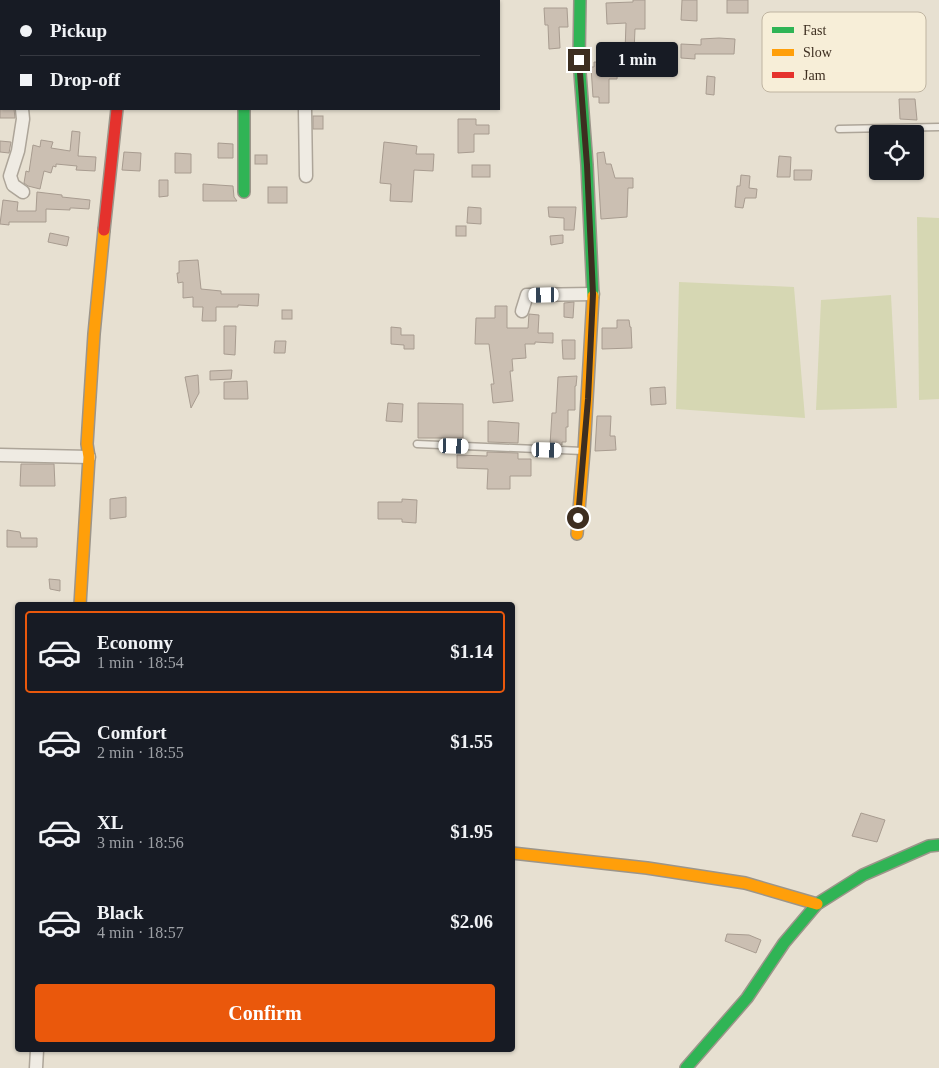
<!DOCTYPE html>
<html lang="en">
<head>
<meta charset="utf-8">
<style>
  :root { --surface:#171b24; --page:#242831; --text:#f1f3f6; --muted:#9ea1a6; --line:#363941; --accent:#ea580c }
  body { margin:0; font-family:Georgia,serif; background:var(--page); color:var(--text); height:100vh; display:flex; flex-direction:column; font-size:19px; white-space:nowrap }
  * { box-sizing:border-box; margin:0 }
  p { font-size:16px; color:var(--muted) }
  .icon { flex:none; width:28px; height:28px; fill:none; stroke:currentColor; stroke-width:2; stroke-linecap:round; stroke-linejoin:round }
  .map { position:relative; flex:1; overflow:hidden }
  .panel { position:absolute; left:15px; top:602px; width:500px; height:450px; display:flex; flex-direction:column; background:var(--surface); border-radius:5px; box-shadow:0 1px 4px #0004 }
  .panel>* { flex:none }
  .top-card { position:absolute; left:0px; top:0px; width:500px; height:110px; box-shadow:0 1px 4px #0004; display:grid; align-content:center; height:110px; padding:0 20px; background:var(--surface) }
  .fabs { position:absolute; left:869px; top:125px; display:grid; gap:10px }
  .fabs a { display:grid; place-items:center; width:55px; height:55px; border-radius:5px; background:var(--surface); box-shadow:0 1px 4px #0004; font-size:25px }
  .end { position:absolute; width:22px; height:22px; margin:-11px; border:6px solid #3d2e20; background:#fff; box-shadow:0 0 0 2px #fff }
  .from { border-radius:50% }
  .bubble { position:absolute; height:35px; border-radius:5px; background:var(--surface); box-shadow:0 1px 4px #0004; font-size:16px; font-weight:600; line-height:35px; text-align:center }
  .car { position:absolute; width:15px; height:30px; margin:-15px -8px; border-radius:6px; box-shadow:0 0 4px 1px #0007; background:linear-gradient(#fff 24%,#345 0 40%,#fff 0 76%,#345 0 86%,#fff 0) }
  .top-card b { display:flex; align-items:center; gap:18px; height:48px; font-size:19px }
  .top-card b+b { border-top:1px solid var(--line) }
  .top-card i { width:12px; height:12px; background:var(--text) }
  ul { padding:9px 0 0; list-style:none }
  li { display:flex; align-items:center; gap:15px; height:82px; margin:0 10px 8px; padding:0 10px; border:2px solid transparent; border-radius:5px }
  li div { flex:1 }
  li b { display:block; font-size:19px }
  li em { font-style:normal; font-weight:600 }
  li.on { border-color:var(--accent) }
  li>.icon { width:45px; height:45px; stroke-width:1.5 }
  .button { display:flex; gap:10px; margin-top:auto; padding:10px 20px }
  .button a { flex:1; height:58px; border-radius:5px; background:var(--accent); color:#fff; font-size:20px; font-weight:600; line-height:58px; text-align:center }
  .map>svg:first-child { display:block }
  .green { fill:#d6d7b3 }
  .building { fill:#cbbfb2; stroke:#a89c90 }
  .lines { fill:none; stroke-linecap:round; stroke-linejoin:round }
  .lane-casing { stroke:#ada599; stroke-width:9 }
  .street-casing { stroke:#ada599; stroke-width:15 }
  .fast-casing { stroke:#9c958a; stroke-width:14 }
  .slow-casing { stroke:#9c958a; stroke-width:14 }
  .jam-casing { stroke:#9c958a; stroke-width:14 }
  .lane { stroke:#efebe3; stroke-width:6 }
  .street { stroke:#efebe3; stroke-width:12 }
  .fast { stroke:#30b455; stroke-width:11 }
  .slow { stroke:#ff9f0a; stroke-width:11 }
  .jam { stroke:#e5322d; stroke-width:11 }
  .route { stroke:#3d2e20; stroke-width:6 }
  .key { fill:#f7eed8; stroke:#bfb4a1; stroke-width:1 }
  .key-label { font-size:14px; fill:#3d2e20 }
</style>
</head>
<body>
<div class="map">
<svg width="939" height="1068" viewBox="0 0 939 1068">
  <rect width="100%" height="100%" fill="#e7e0d1"/>
  <!-- green -->
  <g class="green">
    <path d="M917,217L939,218V399L919,400Z"/>
    <path d="M679,282L794,287L805,418L676,409Z"/>
    <path d="M891,295L897,408L816,410L821,300Z"/>
  </g>
  <!-- building -->
  <g class="building">
    <path d="M633,0H645V29H635L634,52H625L626,23L607,24L606,3L633,2Z"/>
    <path d="M682,0H697V21L681,20Z"/>
    <rect x="727" y="0" width="21" height="13"/>
    <path d="M544,8H567L568,27H559L560,48L549,49L548,25H545Z"/>
    <path d="M719,38L735,39L734,54H695V59L681,58V44L701,45V39Z"/>
    <path d="M594,62L618,63L617,79H609V103H599V97H593L591,67H594Z"/>
    <path d="M707,76L715,77L714,95L706,94Z"/>
    <path d="M899,99H915L917,120L900,119Z"/>
    <path d="M0,109H14L15,118H0Z"/>
    <rect x="313" y="116" width="10" height="13"/>
    <path d="M458,119H476V125H489V134H474V152L458,153Z"/>
    <path d="M72,131L80,132L78,156L96,157L95,171L76,170L77,166L56,164V167L53,166L51,173L44,171L40,189L28,186L24,183L26,171L29,172L33,145L40,147L41,140L53,142L51,148L70,151Z"/>
    <path d="M0,141L11,142L9,153L0,152Z"/>
    <path d="M384,142L417,146L416,154H434L433,171L414,170L412,202L390,201L391,184L380,183Z"/>
    <path d="M218,143L233,144V158H218Z"/>
    <path d="M124,152L141,153L140,171L122,170Z"/>
    <path d="M604,152L606,164H611L615,178H633V188H628L627,217L601,219L597,153Z"/>
    <path d="M175,153L191,154V173H175Z"/>
    <rect x="255" y="155" width="12" height="9"/>
    <path d="M779,156L791,157L790,177H777Z"/>
    <rect x="472" y="165" width="18" height="12"/>
    <path d="M794,170H812L811,180H794Z"/>
    <path d="M741,175L750,176L749,188L757,189L756,198H745L743,208L735,207L737,186H740Z"/>
    <path d="M159,180H168V196L159,197Z"/>
    <path d="M203,184L233,186L234,197L237,201H203Z"/>
    <rect x="268" y="187" width="19" height="16"/>
    <path d="M37,192L62,195V197L90,200L89,209L73,208H70V210L46,209V222H9V225L0,224L3,200L18,202L17,211H36Z"/>
    <path d="M468,207L481,208V224L467,223Z"/>
    <path d="M548,207H576L574,230H564V218L549,217Z"/>
    <rect x="456" y="226" width="10" height="10"/>
    <path d="M50,233L69,237L67,246L48,242Z"/>
    <path d="M563,235V243L551,245L550,236Z"/>
    <path d="M198,260L201,289L221,291V294H259L258,306L238,305V307H216V321H202L203,307H193V297L183,298V282L178,283L177,273H179V261Z"/>
    <path d="M574,302L573,318L564,317V303Z"/>
    <path d="M495,306H507V328H528L529,314L539,315L538,333H553V343L535,342V344H525L526,358L512,359L513,371H510L513,401L493,403L491,384H494L489,344H475L476,318H495Z"/>
    <rect x="282" y="310" width="10" height="9"/>
    <path d="M617,320H629L630,327H631L632,348L602,349V328H617Z"/>
    <path d="M224,326H236L235,355L224,354Z"/>
    <path d="M391,327L401,328V335H414V349H404V345L391,344Z"/>
    <path d="M562,340H575V359H563Z"/>
    <path d="M275,341H286L285,353H274Z"/>
    <path d="M232,370L231,379L210,380V371Z"/>
    <path d="M198,375L199,393L191,408L185,377Z"/>
    <path d="M577,376L576,386H575V410H568V427H566V442H562V445H550L552,413H556L558,377Z"/>
    <path d="M247,381L248,399H224V382Z"/>
    <path d="M665,387L666,404L651,405L650,388Z"/>
    <path d="M388,403L403,404L402,422L386,421Z"/>
    <path d="M418,403L463,404V438H418Z"/>
    <path d="M597,416H611L610,436H615L616,450L595,451Z"/>
    <path d="M488,421L519,423L518,443L488,442Z"/>
    <path d="M487,452L518,453V459H531V476H510V489H487L488,469L457,468V455L487,456Z"/>
    <path d="M21,464H54L55,486H20Z"/>
    <path d="M126,497V517L110,519V499Z"/>
    <path d="M402,499L417,500L416,523L402,522V519H378V502H402Z"/>
    <path d="M7,530L20,532L21,538H37V547H7Z"/>
    <path d="M49,579L60,580V591L50,589Z"/>
    <path d="M861,813L885,820L877,842L852,836Z"/>
    <path d="M727,934L749,935L761,940L756,953L725,941Z"/>
  </g>
  <g class="lines">
    <!-- lane casing -->
    <g class="lane-casing">
      <g id="lane">
        <path d="M839,129L939,127"/>
        <path d="M417,444L583,451"/>
      </g>
    </g>
    <!-- street casing -->
    <g class="street-casing">
      <g id="street">
        <path d="M302,0V1"/>
        <path d="M96,1L102,0"/>
        <path d="M221,1V0"/>
        <path d="M0,10H1"/>
        <path d="M22,109L23,119L18,151L10,176L13,185L23,192"/>
        <path d="M305,109L306,176"/>
        <path d="M522,311L527,295L593,294"/>
        <path d="M0,455L89,457"/>
        <path d="M36,1068L37,1050"/>
      </g>
    </g>
    <!-- fast casing -->
    <g class="fast-casing">
      <g id="fast">
        <path d="M580,0L579,60L587,165L593,296"/>
        <path d="M238,1L247,0"/>
        <path d="M0,46L1,45"/>
        <path d="M244,109V192"/>
        <path d="M686,1068L747,998L784,943L817,904L863,875L929,846L939,845"/>
      </g>
    </g>
    <!-- slow casing -->
    <g class="slow-casing">
      <g id="slow">
        <path d="M577,534L584,451L593,296"/>
        <path d="M80,605L89,457L87,444L94,334L104,230"/>
        <path d="M512,853L647,868L745,883L817,904"/>
      </g>
    </g>
    <!-- jam casing -->
    <g class="jam-casing">
      <path id="jam" d="M104,230L117,109"/>
    </g>
    <!-- lane -->
    <use href="#lane" class="lane"/>
    <!-- street -->
    <use href="#street" class="street"/>
    <!-- fast -->
    <use href="#fast" class="fast"/>
    <!-- slow -->
    <use href="#slow" class="slow"/>
    <!-- jam -->
    <use href="#jam" class="jam"/>
  </g>
  <g class="lines">
    <!-- route -->
    <path class="route" d="M578,518L588,399L593,294L587,165L579,60"/>
  </g>
  <!-- legend -->
  <rect x="762" y="12" width="164" height="80" rx="8" class="key"/>
  <rect x="772" y="27" width="22" height="6" fill="#30b455"/>
  <rect x="772" y="49" width="22" height="7" fill="#ff9f0a"/>
  <rect x="772" y="72" width="22" height="6" fill="#e5322d"/>
  <g class="key-label">
    <text x="803" y="35">Fast</text>
    <text x="803" y="57">Slow</text>
    <text x="803" y="80">Jam</text>
  </g>
</svg>
<div class="fabs">
<a><svg class="icon" aria-label="locate" viewBox="0 0 24 24"><circle cx="12" cy="12" r="6"/><path d="M12 2v4M12 18v4M2 12h4M18 12h4"/></svg></a>
</div>
<i class="end from" style="left:578px;top:518px"></i>
<i class="end" style="left:579px;top:60px"></i>
<div class="bubble" style="left:596px;top:42px;width:82px">1 min</div>
<i class="car" style="left:544px;top:295px;rotate:269deg"></i>
<i class="car" style="left:454px;top:446px;rotate:92deg"></i>
<i class="car" style="left:547px;top:450px;rotate:92deg"></i>
<div class="top-card">
<b><i class="from"></i>Pickup</b>
<b><i></i>Drop-off</b>
</div>
<section class="panel">
<ul>
<li class="on"><svg class="icon" aria-label="car" viewBox="0 0 24 24"><path d="M5 17H2v-5l4-1 3-4h7l3 4 3 1v5h-3M9 17h6M6 11h13"/><circle cx="7" cy="17" r="2"/><circle cx="17" cy="17" r="2"/></svg><div><b>Economy</b><p>1 min · 18:54</p></div><em>$1.14</em></li>
<li><svg class="icon" aria-label="car" viewBox="0 0 24 24"><path d="M5 17H2v-5l4-1 3-4h7l3 4 3 1v5h-3M9 17h6M6 11h13"/><circle cx="7" cy="17" r="2"/><circle cx="17" cy="17" r="2"/></svg><div><b>Comfort</b><p>2 min · 18:55</p></div><em>$1.55</em></li>
<li><svg class="icon" aria-label="car" viewBox="0 0 24 24"><path d="M5 17H2v-5l4-1 3-4h7l3 4 3 1v5h-3M9 17h6M6 11h13"/><circle cx="7" cy="17" r="2"/><circle cx="17" cy="17" r="2"/></svg><div><b>XL</b><p>3 min · 18:56</p></div><em>$1.95</em></li>
<li><svg class="icon" aria-label="car" viewBox="0 0 24 24"><path d="M5 17H2v-5l4-1 3-4h7l3 4 3 1v5h-3M9 17h6M6 11h13"/><circle cx="7" cy="17" r="2"/><circle cx="17" cy="17" r="2"/></svg><div><b>Black</b><p>4 min · 18:57</p></div><em>$2.06</em></li>
</ul>
<div class="button"><a>Confirm</a></div>
</section>
</div>
</body>
</html>
